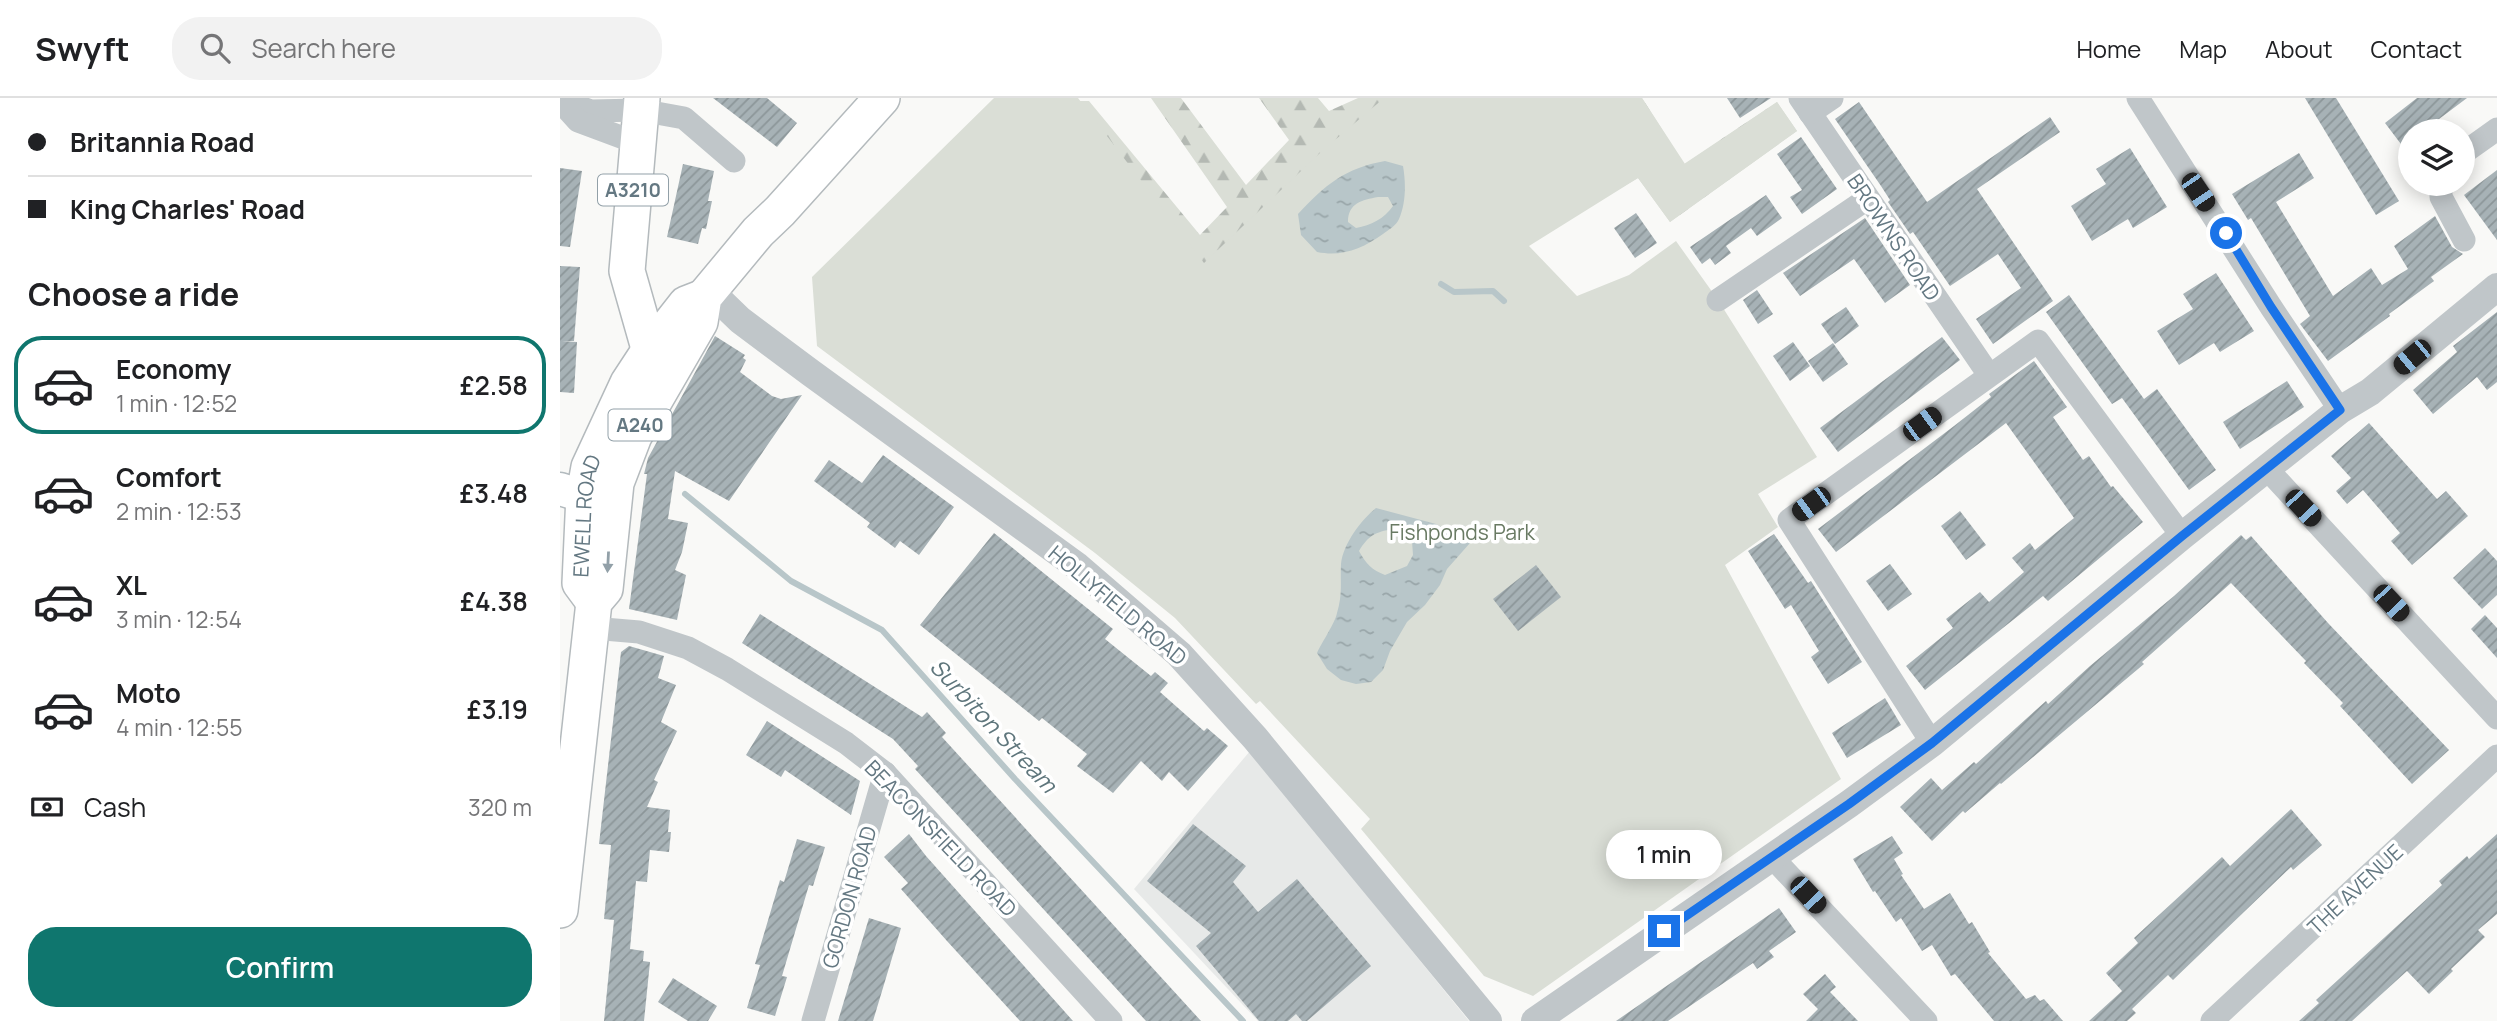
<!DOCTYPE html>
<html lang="en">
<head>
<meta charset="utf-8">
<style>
  :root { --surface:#fff; --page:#f2f2f2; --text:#202124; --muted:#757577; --line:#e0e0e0; --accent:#0f766e }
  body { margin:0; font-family:Manrope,sans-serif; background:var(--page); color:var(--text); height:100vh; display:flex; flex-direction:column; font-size:26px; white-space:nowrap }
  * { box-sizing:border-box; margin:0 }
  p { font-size:23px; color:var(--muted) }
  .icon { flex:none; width:38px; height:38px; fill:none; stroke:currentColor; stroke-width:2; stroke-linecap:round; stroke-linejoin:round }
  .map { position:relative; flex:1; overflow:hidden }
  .details { display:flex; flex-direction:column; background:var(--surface); width:560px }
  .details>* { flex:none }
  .banner { display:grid; align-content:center; height:154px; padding:0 28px; background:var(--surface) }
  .controls { position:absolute; left:1838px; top:21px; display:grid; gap:14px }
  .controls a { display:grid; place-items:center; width:77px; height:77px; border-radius:50%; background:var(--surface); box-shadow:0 4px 18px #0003; font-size:35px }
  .end { position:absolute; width:32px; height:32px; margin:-16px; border:9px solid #1a73e8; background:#fff; box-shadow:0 0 0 4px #fff }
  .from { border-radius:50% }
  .bubble { position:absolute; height:49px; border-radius:24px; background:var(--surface); box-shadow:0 4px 18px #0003; font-size:23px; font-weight:600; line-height:49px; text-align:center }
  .car { position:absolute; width:21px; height:42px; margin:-21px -10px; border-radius:9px; box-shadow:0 0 5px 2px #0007; background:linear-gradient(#222 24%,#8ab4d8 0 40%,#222 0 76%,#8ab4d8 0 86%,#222 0) }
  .banner b { display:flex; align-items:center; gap:24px; height:66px; font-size:26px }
  .banner b+b { border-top:2px solid var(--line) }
  .banner i { width:18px; height:18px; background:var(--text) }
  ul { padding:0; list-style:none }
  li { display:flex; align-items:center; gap:21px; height:98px; margin:0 14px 10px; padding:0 14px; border:4px solid transparent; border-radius:28px }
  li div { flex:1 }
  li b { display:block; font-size:26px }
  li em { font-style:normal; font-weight:600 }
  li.active { border-color:var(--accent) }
  li>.icon { width:63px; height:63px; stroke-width:1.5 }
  h2 { padding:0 28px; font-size:32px; line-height:84px }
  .pay { display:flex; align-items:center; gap:18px; height:77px; padding:0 28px; font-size:26px }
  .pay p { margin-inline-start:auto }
  .action { display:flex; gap:14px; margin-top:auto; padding:14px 28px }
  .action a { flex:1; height:80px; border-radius:28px; background:var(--accent); color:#fff; font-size:28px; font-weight:600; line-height:80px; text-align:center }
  header { display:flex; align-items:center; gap:42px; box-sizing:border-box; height:98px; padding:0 35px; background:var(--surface); border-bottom:2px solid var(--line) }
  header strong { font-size:33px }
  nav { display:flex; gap:38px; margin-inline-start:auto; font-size:24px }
  .search { width:490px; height:63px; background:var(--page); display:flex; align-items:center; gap:18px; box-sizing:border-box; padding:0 24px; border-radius:28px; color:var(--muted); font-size:26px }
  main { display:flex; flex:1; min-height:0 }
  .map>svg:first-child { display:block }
  .built { fill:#e7e9e8 }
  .forest { fill:url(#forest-firs) }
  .park { fill:#daded6 }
  .water { fill:url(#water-ripples); fill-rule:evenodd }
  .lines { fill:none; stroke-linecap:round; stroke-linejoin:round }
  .stream { stroke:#b8c6c9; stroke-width:6 }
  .building { fill:url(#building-hatch) }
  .secondary-casing { stroke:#b2babe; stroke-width:35 }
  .primary-casing { stroke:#b4babd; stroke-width:38 }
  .minor { stroke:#c0c6c9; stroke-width:23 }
  .tertiary { stroke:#c0c6c9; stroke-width:28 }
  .secondary { stroke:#fff; stroke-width:32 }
  .primary { stroke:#fff; stroke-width:35 }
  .oneway { fill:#92a0a8 }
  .route { stroke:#1a73e8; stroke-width:9 }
  .labels { text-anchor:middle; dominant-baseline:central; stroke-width:7; stroke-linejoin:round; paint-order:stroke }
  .shield { fill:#fff; stroke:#92a0a8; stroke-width:2 }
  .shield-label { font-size:19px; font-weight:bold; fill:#647882 }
  .street-label { font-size:21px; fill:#647882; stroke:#fff }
  .park-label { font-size:21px; fill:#697a63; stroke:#fff }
  .water-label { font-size:23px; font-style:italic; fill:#5f767c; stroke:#fff }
</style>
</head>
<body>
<header>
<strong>Swyft</strong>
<div class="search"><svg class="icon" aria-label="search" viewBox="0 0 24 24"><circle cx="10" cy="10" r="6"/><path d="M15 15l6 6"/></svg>Search here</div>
<nav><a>Home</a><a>Map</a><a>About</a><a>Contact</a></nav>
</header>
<main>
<section class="details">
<div class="banner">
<b><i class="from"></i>Britannia Road</b>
<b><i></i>King Charles' Road</b>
</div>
<h2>Choose a ride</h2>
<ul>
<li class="active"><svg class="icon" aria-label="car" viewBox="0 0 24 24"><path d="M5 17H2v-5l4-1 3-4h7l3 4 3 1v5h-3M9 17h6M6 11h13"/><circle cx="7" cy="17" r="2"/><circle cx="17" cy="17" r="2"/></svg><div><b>Economy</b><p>1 min · 12:52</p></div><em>£2.58</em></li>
<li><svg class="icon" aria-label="car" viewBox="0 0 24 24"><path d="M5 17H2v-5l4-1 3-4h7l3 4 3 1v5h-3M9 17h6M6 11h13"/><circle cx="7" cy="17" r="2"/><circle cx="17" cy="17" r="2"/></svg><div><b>Comfort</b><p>2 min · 12:53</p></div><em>£3.48</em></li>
<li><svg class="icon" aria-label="car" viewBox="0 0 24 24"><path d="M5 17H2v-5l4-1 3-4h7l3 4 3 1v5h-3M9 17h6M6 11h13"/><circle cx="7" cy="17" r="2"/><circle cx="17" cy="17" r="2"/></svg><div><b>XL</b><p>3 min · 12:54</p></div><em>£4.38</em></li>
<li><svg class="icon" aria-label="car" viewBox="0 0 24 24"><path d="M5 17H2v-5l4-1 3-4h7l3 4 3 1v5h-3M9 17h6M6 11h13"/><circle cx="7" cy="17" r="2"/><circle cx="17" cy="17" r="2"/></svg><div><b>Moto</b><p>4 min · 12:55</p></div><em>£3.19</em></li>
</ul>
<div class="pay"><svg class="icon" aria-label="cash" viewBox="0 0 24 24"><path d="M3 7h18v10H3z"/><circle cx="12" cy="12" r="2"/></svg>Cash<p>320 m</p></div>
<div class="action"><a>Confirm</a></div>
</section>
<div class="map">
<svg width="1937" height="923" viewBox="0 0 1937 923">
  <defs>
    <pattern id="forest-firs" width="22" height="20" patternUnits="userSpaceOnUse" patternTransform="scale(1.75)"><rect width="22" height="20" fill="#daded6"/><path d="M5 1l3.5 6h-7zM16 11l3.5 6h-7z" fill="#b4b9b3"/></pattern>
    <pattern id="water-ripples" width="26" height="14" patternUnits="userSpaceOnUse" patternTransform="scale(1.75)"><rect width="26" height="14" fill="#b8c6c9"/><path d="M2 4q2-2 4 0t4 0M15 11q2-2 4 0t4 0" fill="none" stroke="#99a6a9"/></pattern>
    <pattern id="building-hatch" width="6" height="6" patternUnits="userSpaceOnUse" patternTransform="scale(1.75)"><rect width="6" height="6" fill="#a7b2b6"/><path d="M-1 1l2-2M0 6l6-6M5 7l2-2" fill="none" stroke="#8c9699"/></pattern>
  </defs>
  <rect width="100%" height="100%" fill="#f9f9f7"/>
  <!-- built -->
  <path class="built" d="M690,653L909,923H698L574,791Z"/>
  <!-- forest -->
  <path class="forest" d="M591,0H621L686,87L729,42L699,0H758L769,13L798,0H1082L1124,66L1217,4L1237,33L1110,124L1078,80L1054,94L664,228L506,3H529L640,137L667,109Z"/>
  <!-- park -->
  <path class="park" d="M434,0H518L644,165L761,54L824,0H1082L1125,66L1217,4L1237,33L1110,124L1078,80L969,148L1017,198L1069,177L1116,143L1158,202L1257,359L1198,396L1218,429L1165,467L1281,681L973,898L924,878L801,731L810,721L700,603L696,606L615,520L535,455L257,248L252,179Z"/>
  <!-- water -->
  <g class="water">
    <path d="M825,63L843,68C846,85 846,105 839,121C836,128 828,132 823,136C802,151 782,159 757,154L741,137L738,116C765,87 785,70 825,63ZM818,99H828L833,108C824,121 811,127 796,130L788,124C788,105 802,102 818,99Z"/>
    <path d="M816,410L876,426L885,431L904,427L910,445L887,471L880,487L865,507L847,524L830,553L823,572L811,584L796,586L781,582L767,571L757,555C762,544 775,525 777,515C783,495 780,484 781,466C783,446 801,422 816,410ZM833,431L852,443L853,457L847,468L825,477C812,472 806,466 799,453C808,438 815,434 833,431Z"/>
  </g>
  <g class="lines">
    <!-- stream -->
    <g class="stream">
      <path d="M881,186L894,194L933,193L944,203"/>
      <path d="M125,396L231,483L322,532L455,681L683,923"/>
    </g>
  </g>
  <!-- building -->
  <g class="building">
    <path d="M153,0H207L237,25L217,49Z"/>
    <path d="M1167,0H1211L1180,20Z"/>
    <path d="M1745,0H1776L1839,103L1816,117Z"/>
    <path d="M1857,0H1907L1863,33H1850V58L1825,25Z"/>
    <path d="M1299,4L1367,104L1490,19L1500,34L1417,91L1493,203L1433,246L1416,221L1461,190L1438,156L1390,188L1353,134L1350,136L1328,104L1330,102L1321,88L1275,21Z"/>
    <path d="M1241,39L1277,91L1242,116L1230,99L1242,92L1217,56Z"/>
    <path d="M1570,50L1607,109L1573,130L1568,121L1532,143L1511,108L1546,86L1536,71Z"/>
    <path d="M1739,55L1754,80L1716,104L1773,198L1811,170L1822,187L1848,171L1834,148L1875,118L1892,149L1903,156L1871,179L1874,183L1829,216L1830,218L1768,263L1740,226L1750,218L1691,120L1688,122L1672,96Z"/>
    <path d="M123,66L154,73L148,103H152L146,131L142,130L138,146L107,139Z"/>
    <path d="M0,70L22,73L10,149L0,148Z"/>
    <path d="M1937,72V142L1904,97Z"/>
    <path d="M1206,97L1222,120L1197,138L1191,130L1166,148L1171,155L1155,167L1150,160L1142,166L1130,149Z"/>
    <path d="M1076,115L1097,145L1075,160L1054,130Z"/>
    <path d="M1305,120L1350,187L1325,205L1294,161L1240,198L1223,175Z"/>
    <path d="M0,168L20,169L14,243H2L17,244L14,295L0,294Z"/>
    <path d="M1656,175L1694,233L1660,254L1654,245L1619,267L1597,233L1633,211L1623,196Z"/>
    <path d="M1197,192L1213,216L1198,226L1183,202Z"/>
    <path d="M1509,197L1584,301L1597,291L1656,372L1629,392L1562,300L1552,306L1486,214Z"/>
    <path d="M1286,209L1299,228L1275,246L1261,226Z"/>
    <path d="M1937,214V284L1927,292L1917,279L1873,316L1853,292L1897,254L1893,248Z"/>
    <path d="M155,238L185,257L183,260L186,262L180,274L212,298L221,301L242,297L169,403L115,373L108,421L128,425L122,454L115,472L126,477L117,522L69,511L87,376H84L88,360Z"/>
    <path d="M1382,239L1400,262L1278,354L1260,330Z"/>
    <path d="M1233,244L1250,268L1230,283L1213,258Z"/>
    <path d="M1273,245L1288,266L1263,284L1248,263Z"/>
    <path d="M1474,263L1507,309L1493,319L1523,362L1529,358L1551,389L1553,388L1583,424L1488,503L1483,498L1365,592L1346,568L1393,530L1386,521L1420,494L1429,504L1464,474L1452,460L1470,445L1475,452L1514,420L1446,325L1276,454L1258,431L1394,328L1431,299L1429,296Z"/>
    <path d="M1727,283L1744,309L1680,351L1663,324Z"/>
    <path d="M1809,325L1877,401L1886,393L1908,418L1852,467L1831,443L1840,435L1803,392L1787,406L1776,393L1791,380L1771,358Z"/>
    <path d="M323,357L394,409L359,457L340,443L335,450L307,429L310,425L254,383L269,362L302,385Z"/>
    <path d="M1400,413L1426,447L1406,462L1381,428Z"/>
    <path d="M434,435L553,531L545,541L591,578L595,574L608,585L600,594L644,633L647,630L668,648L628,693L609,674L602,683L581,663L553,695L517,668L527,656L482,620L479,623L360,527Z"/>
    <path d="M1214,436L1248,485L1251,483L1302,564L1268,586L1251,559L1259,553L1231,507L1225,511L1188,453Z"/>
    <path d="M1681,437L1686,442L1691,438L1768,525L1889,652L1852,686L1780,608L1783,605L1744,565L1746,563L1671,485L1582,564L1584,566L1441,686L1440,685L1405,715L1403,713L1372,743L1340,709L1371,680L1382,692L1414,664L1416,666L1486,603L1488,606L1530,568L1614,498Z"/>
    <path d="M1925,450L1937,463V497L1922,511L1893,480Z"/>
    <path d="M1330,466L1352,496L1328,513L1306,483Z"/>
    <path d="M976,467L1001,499L958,533L933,501Z"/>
    <path d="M200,516L362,619L367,614L386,635L382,639L641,923H586L355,671L358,668L333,641L182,545Z"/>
    <path d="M1925,517L1937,530V560L1911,531Z"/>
    <path d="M69,548L104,558L98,580L116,587L101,624L117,633L94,682L98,684L87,709L110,712L108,734H111L109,754L90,752L87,784L76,783L70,851L84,853L83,863L90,864L84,923H44L54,822L44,821L51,747L39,746L61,554Z"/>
    <path d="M1325,600L1341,627L1287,660L1272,635Z"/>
    <path d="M207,623L300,683L291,717L225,672L221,679L186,657Z"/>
    <path d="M1731,711L1762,747L1733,772L1731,769L1613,882L1608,877L1572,911L1576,915L1567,923H1529L1562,893L1546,875L1578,845L1574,840L1662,759L1670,768Z"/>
    <path d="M633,726L686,768L673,784L698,814L737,781L811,868L747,923H742L736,916L728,923H699L636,848L651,835L587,783Z"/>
    <path d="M349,736L366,758L513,923H460L387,843L341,791L348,785L324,759Z"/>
    <path d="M1937,736V816L1918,832L1925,839L1891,871L1893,873L1869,896L1847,873L1792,923H1739L1759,905L1756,902L1882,787L1879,783L1907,758L1909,761Z"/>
    <path d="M1332,738L1343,755L1334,761L1343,776L1341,777L1364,811L1390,795L1409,826L1412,824L1430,854L1428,855L1466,901L1475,897L1480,903L1484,901L1503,923H1434L1395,876L1391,878L1372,847L1362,853L1341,820L1336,824L1315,793L1313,794L1293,761Z"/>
    <path d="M237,741L265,749L253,788L249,787L222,878L227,879L215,918L187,910L200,867L195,866L220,782L224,784Z"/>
    <path d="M1219,810L1236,834L1209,853L1214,859L1197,871L1193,865L1108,923H1056Z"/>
    <path d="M309,820L341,830L313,923H278Z"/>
    <path d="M1265,876L1276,889L1270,894L1298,923H1246L1258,911L1243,896Z"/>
    <path d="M113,880L157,908L148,923H128L98,904Z"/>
  </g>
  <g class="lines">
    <!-- secondary casing -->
    <g class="secondary-casing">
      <path id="secondary" d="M0,391L49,406"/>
    </g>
    <!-- primary casing -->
    <g class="primary-casing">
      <g id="primary">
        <path d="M82,0L67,173L94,268"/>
        <path id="s1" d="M34,504L20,485L24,397L29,369L68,285L89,253L126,206L144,199"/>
        <path d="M0,812L34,504L45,491L56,385L74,338L140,224L144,199L198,134L220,113L322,0"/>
      </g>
    </g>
    <!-- minor -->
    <g class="minor">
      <path d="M1240,0L1429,277"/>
      <path d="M1578,0L1711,209L1780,312"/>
      <path d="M0,2L31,13L80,12L124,20L174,63"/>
      <path d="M8,12L18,23L77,45"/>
      <path d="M1250,15L1272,0"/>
      <path d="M1902,56L1937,31"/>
      <path d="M1881,86V99L1904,142"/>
      <path d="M1158,202L1307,101"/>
      <path d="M1707,371L1937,620"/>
      <path d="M32,530L79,534L128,550L167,571L286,645L325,675L551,923"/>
      <path d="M1372,645L1229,422L1478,243L1622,438"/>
      <path d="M1211,758L1366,923"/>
      <path d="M253,923L325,675"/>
      <path d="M1652,923L1937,658"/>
    </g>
    <!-- tertiary -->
    <g class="tertiary">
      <path d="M149,192L180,222L251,275L517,468L619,556L695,640L928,923"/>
      <path d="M975,923L1289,706L1372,645L1622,438L1780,312L1810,294L1937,189"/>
    </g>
    <!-- secondary -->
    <use href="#secondary" class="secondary"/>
    <!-- primary -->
    <use href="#primary" class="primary"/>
  </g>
  <!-- one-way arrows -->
  <defs><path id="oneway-solid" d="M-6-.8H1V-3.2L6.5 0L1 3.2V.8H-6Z" transform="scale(1.75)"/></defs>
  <use class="oneway" href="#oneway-solid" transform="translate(48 464) rotate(93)"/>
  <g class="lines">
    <!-- route -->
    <path class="route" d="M1104,833L1289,706L1372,645L1622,438L1780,312L1711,209L1666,135"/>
  </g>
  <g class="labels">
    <!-- shield labels -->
    <g class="shield">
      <rect x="38" y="76.5" width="70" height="31" rx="5"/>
      <rect x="48.5" y="311.5" width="63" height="31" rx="5"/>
    </g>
    <g class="shield-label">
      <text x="73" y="92">A3210</text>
      <text x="80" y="327">A240</text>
    </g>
    <!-- street labels -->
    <g class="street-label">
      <text transform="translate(1334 139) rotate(56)">BROWNS ROAD</text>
      <text stroke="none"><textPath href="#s1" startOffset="91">EWELL ROAD</textPath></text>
      <text transform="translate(558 507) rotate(40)">HOLLYFIELD ROAD</text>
      <text transform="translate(381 740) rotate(46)">BEACONSFIELD ROAD</text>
      <text transform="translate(1795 791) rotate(-43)">THE AVENUE</text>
      <text transform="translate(289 799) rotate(-74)">GORDON ROAD</text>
    </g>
    <!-- park labels -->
    <g class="park-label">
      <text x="902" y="434">Fishponds Park</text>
    </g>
    <!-- water labels -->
    <g class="water-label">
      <text transform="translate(434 627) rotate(47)">Surbiton Stream</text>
    </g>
  </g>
</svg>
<div class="controls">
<a><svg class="icon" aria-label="layers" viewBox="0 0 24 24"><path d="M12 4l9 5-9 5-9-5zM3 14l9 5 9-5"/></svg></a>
</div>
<i class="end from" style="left:1666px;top:135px"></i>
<i class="end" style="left:1104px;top:833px"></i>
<div class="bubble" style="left:1046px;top:732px;width:116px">1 min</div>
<i class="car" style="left:1638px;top:94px;rotate:146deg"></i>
<i class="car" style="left:1852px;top:259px;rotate:230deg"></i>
<i class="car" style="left:1362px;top:326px;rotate:54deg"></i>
<i class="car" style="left:1251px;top:406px;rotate:234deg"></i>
<i class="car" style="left:1743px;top:410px;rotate:137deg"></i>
<i class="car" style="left:1831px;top:505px;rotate:137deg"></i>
<i class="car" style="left:1248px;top:797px;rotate:137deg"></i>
</div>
</main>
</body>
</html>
